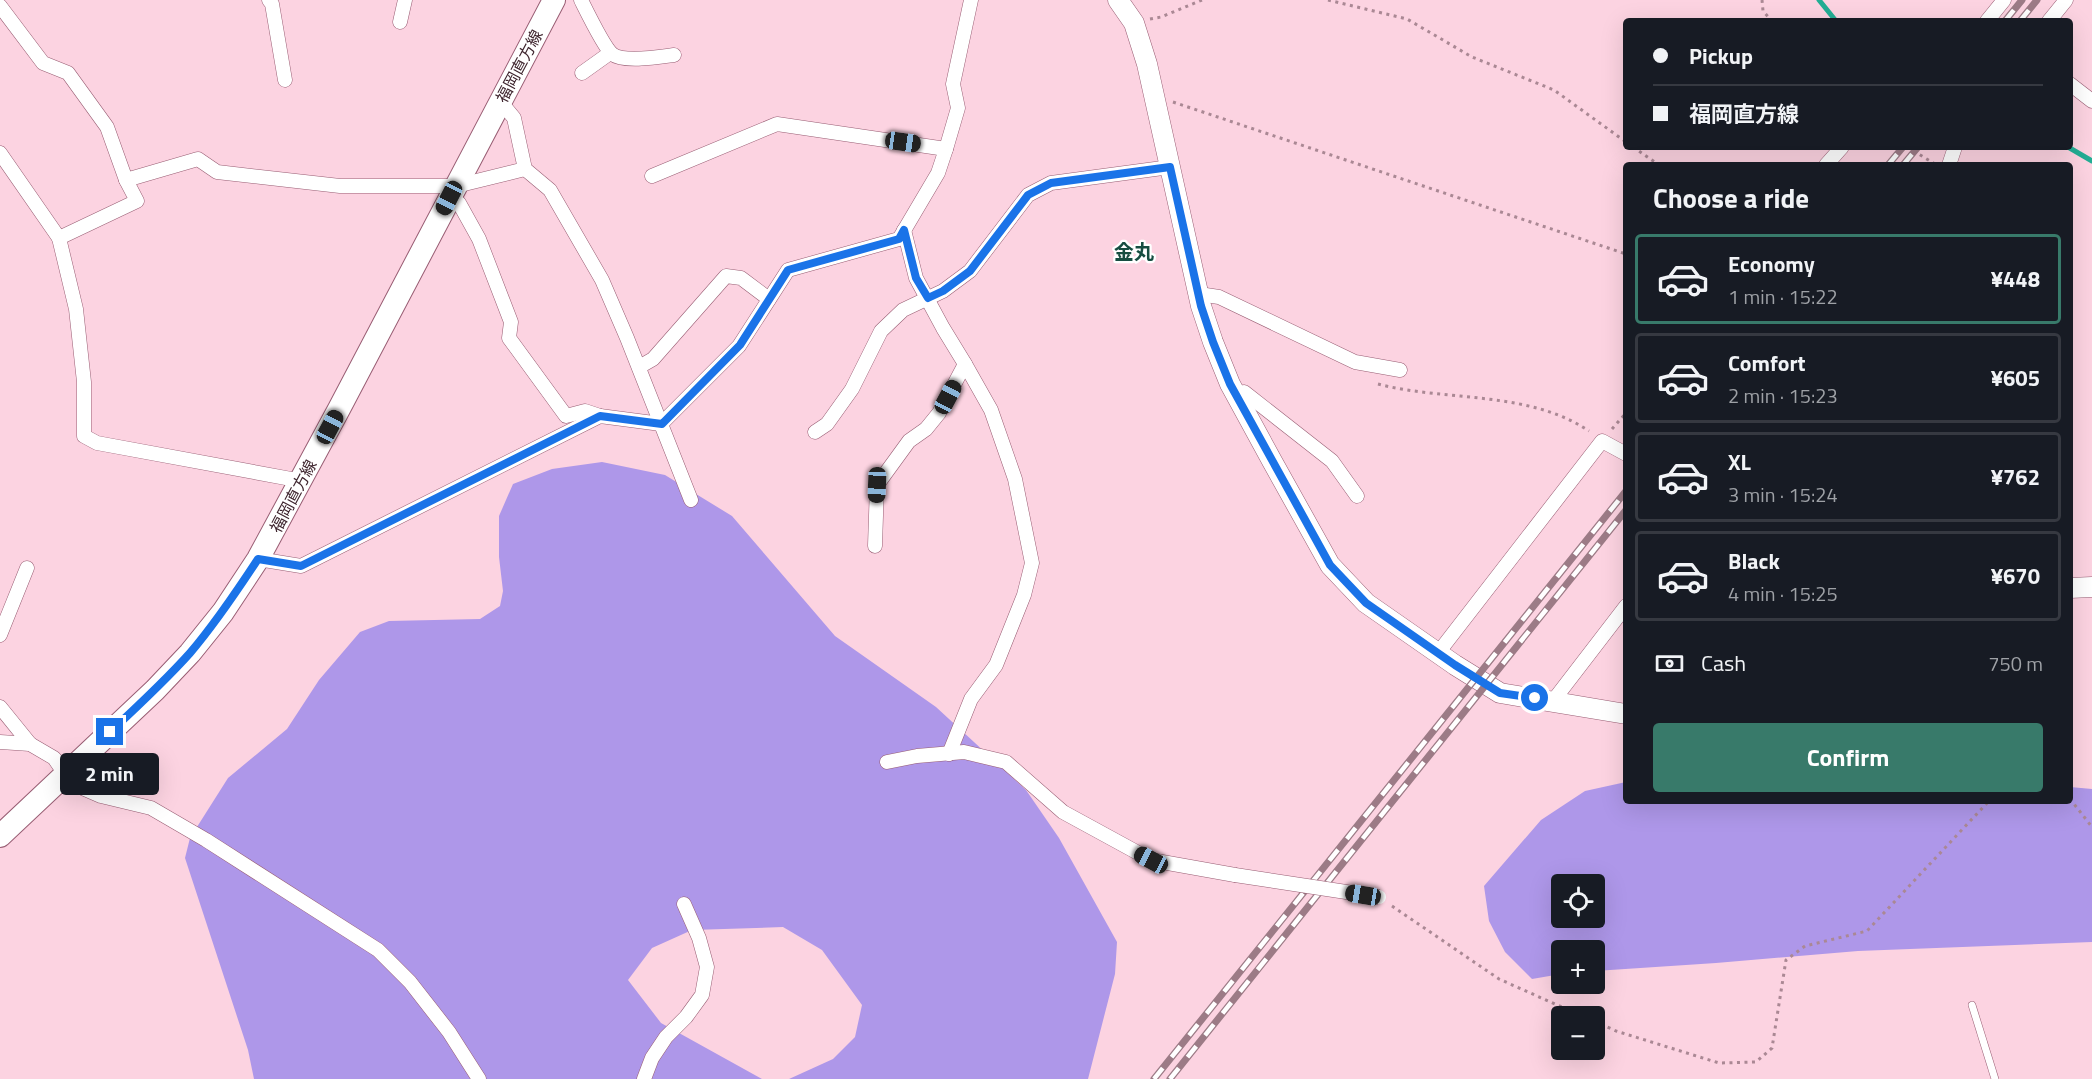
<!DOCTYPE html>
<html lang="en">
<head>
<meta charset="utf-8">
<style>
  :root { --surface:#171b24; --page:#242831; --text:#f1f3f6; --muted:#9ea1a6; --line:#363941; --accent:#387a6a }
  body { margin:0; font-family:"Titillium Web","Noto Sans JP",sans-serif; background:var(--page); color:var(--text); height:100vh; display:flex; flex-direction:column; font-size:22px; white-space:nowrap }
  * { box-sizing:border-box; margin:0 }
  p { font-size:20px; color:var(--muted) }
  .icon { flex:none; width:33px; height:33px; fill:none; stroke:currentColor; stroke-width:2; stroke-linecap:round; stroke-linejoin:round }
  .map { position:relative; flex:1; overflow:hidden }
  .sheet { position:absolute; left:1623px; top:162px; width:450px; height:642px; display:flex; flex-direction:column; background:var(--surface); border-radius:6px; box-shadow:0 6px 24px #0002 }
  .sheet>* { flex:none }
  .banner { position:absolute; left:1623px; top:18px; width:450px; height:132px; border-radius:6px; box-shadow:0 6px 24px #0002; display:grid; align-content:center; height:132px; padding:0 30px; background:var(--surface) }
  .controls { position:absolute; left:1551px; top:874px; display:grid; gap:12px }
  .controls a { display:grid; place-items:center; width:54px; height:54px; border-radius:6px; background:var(--surface); box-shadow:0 6px 24px #0002; font-size:30px }
  .end { position:absolute; width:27px; height:27px; margin:-14px; border:8px solid #1a73e8; background:#fff; box-shadow:0 0 0 3px #fff }
  .from { border-radius:50% }
  .bubble { position:absolute; height:42px; border-radius:6px; background:var(--surface); box-shadow:0 6px 24px #0002; font-size:20px; font-weight:700; line-height:42px; text-align:center }
  .car { position:absolute; width:18px; height:36px; margin:-18px -9px; border-radius:8px; box-shadow:0 0 4px 2px #0007; background:linear-gradient(#222 24%,#8ab4d8 0 40%,#222 0 76%,#8ab4d8 0 86%,#222 0) }
  .banner b { display:flex; align-items:center; gap:21px; height:57px; font-size:22px }
  .banner b+b { border-top:2px solid var(--line) }
  .banner i { width:15px; height:15px; background:var(--text) }
  ul { padding:0; list-style:none }
  li { display:flex; align-items:center; gap:18px; height:90px; margin:0 12px 9px; padding:0 18px; border:3px solid var(--line); border-radius:6px }
  li div { flex:1 }
  li b { display:block; font-size:22px }
  li em { font-style:normal; font-weight:700 }
  li.active { border-color:var(--accent) }
  li>.icon { width:54px; height:54px; stroke-width:1.5 }
  h2 { padding:0 30px; font-size:27px; line-height:72px }
  .pay { display:flex; align-items:center; gap:15px; height:66px; padding:0 30px; font-size:22px }
  .pay p { margin-inline-start:auto }
  .primary-button { display:flex; gap:12px; margin-top:auto; padding:12px 30px }
  .primary-button a { flex:1; height:69px; border-radius:6px; background:var(--accent); color:#fff; font-size:24px; font-weight:700; line-height:69px; text-align:center }
  .map>svg:first-child { display:block }
  .forest { fill:#ae97e9; fill-rule:evenodd }
  .lines { fill:none; stroke-linecap:round; stroke-linejoin:round }
  .stream { stroke:#23ad94; stroke-width:5 }
  .lane-casing { stroke:#985d73; stroke-width:8 }
  .street-casing { stroke:#985d73; stroke-width:15 }
  .secondary-casing { stroke:#985d73; stroke-width:21 }
  .primary-casing { stroke:#985d73; stroke-width:24 }
  .path { stroke:#aa8894; stroke-width:3; stroke-dasharray:3 4.5; stroke-linecap:butt }
  .lane { stroke:#fff; stroke-width:7 }
  .street { stroke:#fff; stroke-width:14 }
  .secondary { stroke:#fff; stroke-width:20 }
  .primary { stroke:#fff; stroke-width:22 }
  .rail-casing { stroke:#9c7b86; stroke-width:7 }
  .rail { stroke:#fff; stroke-width:4.5; stroke-dasharray:14; stroke-linecap:butt }
  .street-bridge-casing { stroke:#985d73; stroke-width:15; stroke-linecap:butt }
  .street-bridge { stroke:#fff; stroke-width:14 }
  .route { stroke:#1a73e8; stroke-width:8 }
  .labels { text-anchor:middle; dominant-baseline:central; stroke-width:4.5; stroke-linejoin:round; paint-order:stroke }
  .street-label { font-size:16px; fill:#3e252e; stroke:#fff }
  .quarter-label { font-size:20px; font-weight:bold; fill:#164d41; stroke:#fff }
</style>
</head>
<body>
<div class="map">
<svg width="2092" height="1079" viewBox="0 0 2092 1079">
  <rect width="100%" height="100%" fill="#fcd3e1"/>
  <!-- forest -->
  <g class="forest">
    <path d="M602,462L665,475L732,516L835,636L936,707L1026,790L1059,838L1117,942L1115,974L1088,1079H789L833,1059L855,1037L862,1005L822,950L783,927L692,930L652,948L628,980L661,1023L762,1079H254L248,1050L185,858L190,838L228,778L287,729L319,680L360,632L389,621L480,619L500,606L503,591L499,557V516L513,484L552,469Z"/>
    <path d="M1626,782V801H2070V787L2092,789V942L1858,951L1716,963L1595,971L1594,951H1562L1561,974L1532,979L1505,952L1489,921L1484,886L1541,820L1585,791ZM1562,885H1594V918H1562Z"/>
  </g>
  <g class="lines">
    <!-- stream -->
    <g class="stream">
      <path d="M1819,0L1836,21"/>
      <path d="M2068,147L2092,161"/>
    </g>
    <!-- lane casing -->
    <g class="lane-casing">
      <path id="lane" d="M1972,1005L1995,1079"/>
    </g>
    <!-- street casing -->
    <g class="street-casing">
      <g id="street">
        <path d="M269,0L272,4L285,80"/>
        <path d="M581,0C587,12 604,47 612,54C624,63 659,57 674,55"/>
        <path d="M0,6L43,63L68,73L107,127L126,180L198,159L217,172L340,186H456L525,169"/>
        <path d="M1987,21L2004,0"/>
        <path d="M2049,21L2066,0"/>
        <path d="M400,22L405,0"/>
        <path d="M582,73L610,53"/>
        <path d="M2070,84L2092,101"/>
        <path d="M500,101L514,118L525,169L550,190L602,280L627,338L691,500"/>
        <path d="M0,153L59,238L137,201L126,180"/>
        <path d="M1826,165L1842,147"/>
        <path d="M1949,165L1955,147"/>
        <path d="M652,176L777,124L946,149"/>
        <path d="M449,198L459,203L479,239L511,322L509,338L566,416L585,411L600,416"/>
        <path d="M59,238L76,309L84,382V436L97,443L302,481"/>
        <path d="M1199,294L1219,297L1355,362L1400,370"/>
        <path d="M639,367L653,359L726,276L741,278L769,299"/>
        <path d="M1235,394L1244,392L1332,461L1357,496"/>
        <path d="M815,432L827,424L852,389L881,331L903,310L943,291L970,271L1028,195L1051,183L1170,167"/>
        <path d="M875,546L877,485L909,441L926,429L939,413L965,364L943,328L916,278L904,230"/>
        <path d="M258,559L301,566L600,416L661,424L739,346L788,270L899,239L938,173L946,149L958,108L953,84L971,0"/>
        <path d="M0,635L27,568"/>
        <path d="M1438,653L1602,441L1626,454"/>
        <path d="M1553,701L1626,606"/>
        <path d="M0,707L30,744"/>
        <path d="M0,742L30,744L54,758L65,774L78,786L101,796L151,808L206,840L378,950L410,982L449,1032L479,1079"/>
        <path d="M949,754L971,699L996,665L1024,595L1032,563L1015,479L991,410L965,364"/>
        <path d="M887,762L917,756L964,752L1006,762L1063,812L1151,860L1235,875"/>
        <path d="M644,1079L652,1058L666,1037L686,1017L702,995L707,967L699,938L684,904"/>
      </g>
    </g>
    <!-- secondary casing -->
    <g class="secondary-casing">
      <g id="secondary">
        <path d="M1118,0L1134,23L1147,64L1201,306L1213,342L1230,384L1272,461L1330,565L1366,603L1455,665L1500,693L1626,714"/>
        <path d="M2070,588L2092,587"/>
      </g>
    </g>
    <!-- primary casing -->
    <g class="primary-casing">
      <path id="primary" d="M0,836L155,690L190,653L223,612L258,559L339,409L554,0"/>
    </g>
    <!-- path -->
    <g class="path">
      <path d="M1328,0L1407,19L1472,57L1554,90L1626,142"/>
      <path d="M1762,0L1763,11L1772,21"/>
      <path d="M1150,19L1161,17L1202,0"/>
      <path d="M1173,102L1626,254"/>
      <path d="M1633,147L1659,165"/>
      <path d="M1907,147L1935,164"/>
      <path d="M1378,384C1447,402 1528,390 1589,431"/>
      <path d="M1612,429L1626,413"/>
      <path d="M2068,801L2074,804L2092,827"/>
      <path d="M1392,906L1499,979L1584,1017"/>
      <path d="M1594,1021L1616,1031L1719,1063L1756,1062L1772,1048L1786,960L1805,946L1867,931L1988,802L1992,801"/>
    </g>
    <!-- lane -->
    <use href="#lane" class="lane"/>
    <!-- street -->
    <use href="#street" class="street"/>
    <!-- secondary -->
    <use href="#secondary" class="secondary"/>
    <!-- primary -->
    <use href="#primary" class="primary"/>
    <!-- rail casing -->
    <g class="rail-casing">
      <g id="rail">
        <path d="M2005,21L2022,0"/>
        <path d="M2020,21L2037,0"/>
        <path d="M1888,165L1903,147"/>
        <path d="M1903,165L1918,147"/>
        <path d="M1154,1079L1626,491"/>
        <path d="M1170,1079L1626,510"/>
      </g>
    </g>
    <!-- rail -->
    <use href="#rail" class="rail"/>
    <!-- street-bridge casing -->
    <g class="street-bridge-casing">
      <path id="street-bridge" d="M1235,875L1379,897"/>
    </g>
    <!-- street-bridge -->
    <use href="#street-bridge" class="street-bridge"/>
  </g>
  <g class="lines">
    <!-- route -->
    <path class="route" d="M110,732C138,706 165,681 190,653C215,624 237,591 258,559L301,566L600,416L662,424L740,345L788,270L899,239L904,230L916,278L928,298L943,291L970,271L1028,195L1051,183L1170,167L1201,306L1213,342L1230,384L1330,565L1366,603L1455,665L1500,693L1535,698"/>
  </g>
  <g class="labels">
    <!-- street labels -->
    <g class="street-label">
      <text transform="translate(519 66) rotate(-62)">福岡直方線</text>
      <text transform="translate(293 496) rotate(-62)">福岡直方線</text>
    </g>
    <!-- quarter labels -->
    <g class="quarter-label">
      <text x="1134" y="251">金丸</text>
    </g>
  </g>
</svg>
<div class="controls">
<a><svg class="icon" aria-label="locate" viewBox="0 0 24 24"><circle cx="12" cy="12" r="6"/><path d="M12 2v4M12 18v4M2 12h4M18 12h4"/></svg></a>
<a>+</a>
<a>−</a>
</div>
<i class="end from" style="left:1535px;top:698px"></i>
<i class="end" style="left:110px;top:732px"></i>
<div class="bubble" style="left:60px;top:753px;width:99px">2 min</div>
<i class="car" style="left:903px;top:142px;rotate:98deg"></i>
<i class="car" style="left:449px;top:198px;rotate:207deg"></i>
<i class="car" style="left:948px;top:397px;rotate:28deg"></i>
<i class="car" style="left:330px;top:427px;rotate:28deg"></i>
<i class="car" style="left:877px;top:485px;rotate:182deg"></i>
<i class="car" style="left:1151px;top:860px;rotate:298deg"></i>
<i class="car" style="left:1363px;top:895px;rotate:279deg"></i>
<div class="banner">
<b><i class="from"></i>Pickup</b>
<b><i></i>福岡直方線</b>
</div>
<section class="sheet">
<h2>Choose a ride</h2>
<ul>
<li class="active"><svg class="icon" aria-label="car" viewBox="0 0 24 24"><path d="M5 17H2v-5l4-1 3-4h7l3 4 3 1v5h-3M9 17h6M6 11h13"/><circle cx="7" cy="17" r="2"/><circle cx="17" cy="17" r="2"/></svg><div><b>Economy</b><p>1 min · 15:22</p></div><em>¥448</em></li>
<li><svg class="icon" aria-label="car" viewBox="0 0 24 24"><path d="M5 17H2v-5l4-1 3-4h7l3 4 3 1v5h-3M9 17h6M6 11h13"/><circle cx="7" cy="17" r="2"/><circle cx="17" cy="17" r="2"/></svg><div><b>Comfort</b><p>2 min · 15:23</p></div><em>¥605</em></li>
<li><svg class="icon" aria-label="car" viewBox="0 0 24 24"><path d="M5 17H2v-5l4-1 3-4h7l3 4 3 1v5h-3M9 17h6M6 11h13"/><circle cx="7" cy="17" r="2"/><circle cx="17" cy="17" r="2"/></svg><div><b>XL</b><p>3 min · 15:24</p></div><em>¥762</em></li>
<li><svg class="icon" aria-label="car" viewBox="0 0 24 24"><path d="M5 17H2v-5l4-1 3-4h7l3 4 3 1v5h-3M9 17h6M6 11h13"/><circle cx="7" cy="17" r="2"/><circle cx="17" cy="17" r="2"/></svg><div><b>Black</b><p>4 min · 15:25</p></div><em>¥670</em></li>
</ul>
<div class="pay"><svg class="icon" aria-label="cash" viewBox="0 0 24 24"><path d="M3 7h18v10H3z"/><circle cx="12" cy="12" r="2"/></svg>Cash<p>750 m</p></div>
<div class="primary-button"><a>Confirm</a></div>
</section>
</div>
</body>
</html>
